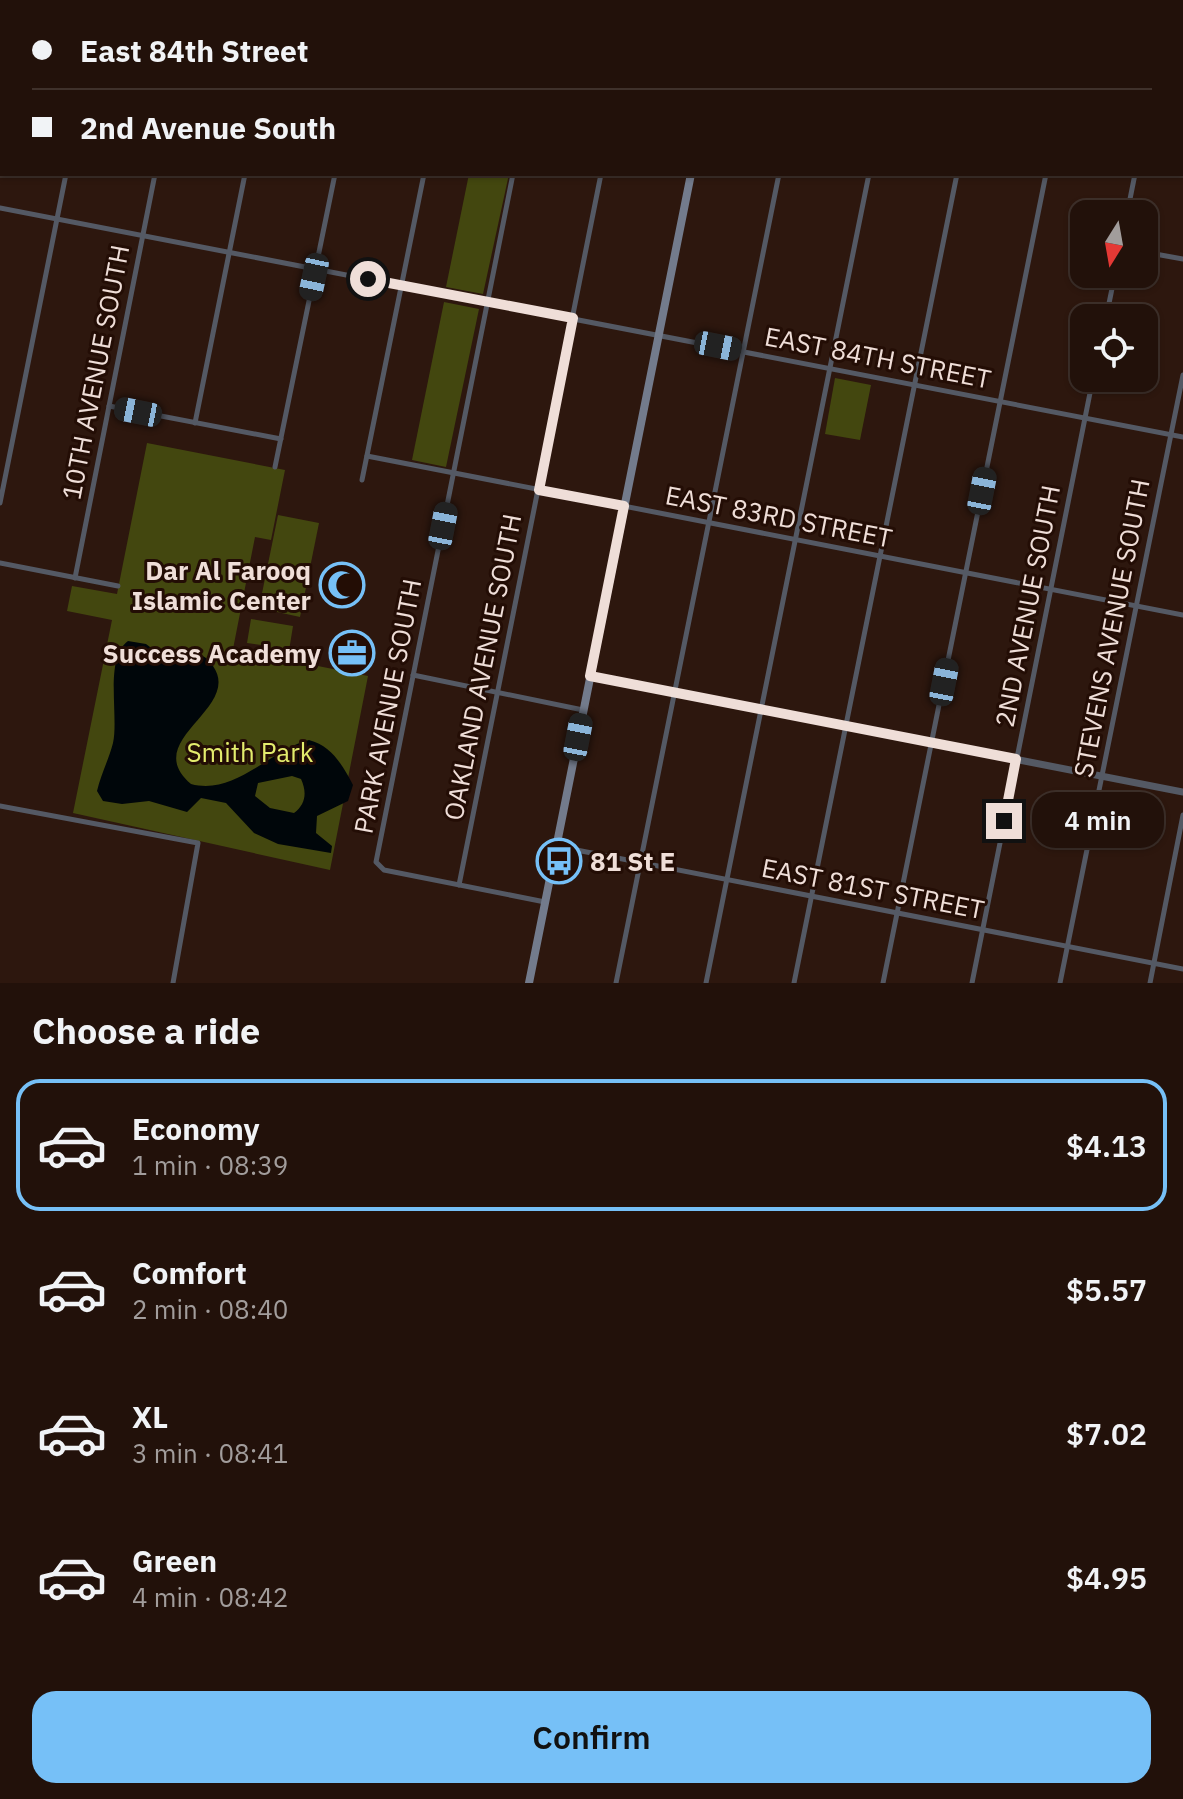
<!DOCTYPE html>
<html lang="en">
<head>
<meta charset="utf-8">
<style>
  :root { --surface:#22110a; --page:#2a1a13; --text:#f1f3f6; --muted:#a29d9c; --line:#3f312b; --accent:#76c0f7 }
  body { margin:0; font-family:"IBM Plex Sans",sans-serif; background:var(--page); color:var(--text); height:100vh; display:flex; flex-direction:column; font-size:30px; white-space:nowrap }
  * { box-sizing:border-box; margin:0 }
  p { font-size:26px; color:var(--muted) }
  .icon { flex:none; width:44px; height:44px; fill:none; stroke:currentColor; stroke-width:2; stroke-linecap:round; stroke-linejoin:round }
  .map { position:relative; height:983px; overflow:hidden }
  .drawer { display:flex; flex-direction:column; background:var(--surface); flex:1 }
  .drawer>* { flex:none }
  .banner { position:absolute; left:0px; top:0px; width:1184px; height:176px; box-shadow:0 2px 6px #0004,0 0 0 2px var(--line); display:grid; align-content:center; height:176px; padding:0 32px; background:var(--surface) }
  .needle { width:52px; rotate:191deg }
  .tools { position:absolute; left:1070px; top:200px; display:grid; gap:16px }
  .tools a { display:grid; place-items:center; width:88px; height:88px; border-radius:16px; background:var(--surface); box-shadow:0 2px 6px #0004,0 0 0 2px var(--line); font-size:40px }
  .end { position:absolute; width:36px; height:36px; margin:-18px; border:10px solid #efded8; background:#111; box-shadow:0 0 0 4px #111 }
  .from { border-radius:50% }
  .bubble { position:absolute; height:56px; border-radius:24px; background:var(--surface); box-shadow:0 2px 6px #0004,0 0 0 2px var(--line); font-size:26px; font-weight:600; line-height:56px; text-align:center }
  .car { position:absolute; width:24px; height:48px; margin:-24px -12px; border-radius:10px; box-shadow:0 0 6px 2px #0007; background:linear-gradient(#222 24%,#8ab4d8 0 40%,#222 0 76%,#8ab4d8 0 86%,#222 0) }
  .banner b { display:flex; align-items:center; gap:28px; height:76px; font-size:30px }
  .banner b+b { border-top:2px solid var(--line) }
  .banner i { width:20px; height:20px; background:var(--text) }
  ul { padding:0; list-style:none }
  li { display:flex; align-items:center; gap:24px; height:132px; margin:0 16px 12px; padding:0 16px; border:4px solid transparent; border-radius:24px }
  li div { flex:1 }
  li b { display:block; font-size:30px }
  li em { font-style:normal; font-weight:600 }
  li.active { border-color:var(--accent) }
  li>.icon { width:72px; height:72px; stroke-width:1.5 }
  h2 { padding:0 32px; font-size:36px; line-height:96px }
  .cta { display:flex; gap:16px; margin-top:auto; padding:16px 32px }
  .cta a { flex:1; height:92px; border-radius:24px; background:var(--accent); color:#111; font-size:32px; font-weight:600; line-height:92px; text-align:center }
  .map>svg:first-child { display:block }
  .green { fill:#43470f }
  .water { fill:#00060a; fill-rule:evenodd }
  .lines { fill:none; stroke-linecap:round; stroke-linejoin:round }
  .minor { stroke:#545964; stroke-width:5 }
  .tertiary { stroke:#545964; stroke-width:7 }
  .secondary { stroke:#737b8c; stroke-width:8 }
  .route { stroke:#efded8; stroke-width:10 }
  .labels { text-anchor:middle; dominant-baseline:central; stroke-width:6; stroke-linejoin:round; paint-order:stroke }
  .street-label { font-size:26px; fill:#efded8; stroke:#230d05 }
  .poi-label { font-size:26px; font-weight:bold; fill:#efded8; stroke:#230d05; text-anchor:end }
  .park-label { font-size:26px; fill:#e3ec6d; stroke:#230d05 }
</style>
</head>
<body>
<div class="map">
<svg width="1183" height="983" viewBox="0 0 1183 983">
  <rect width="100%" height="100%" fill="#2d170e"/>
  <!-- green -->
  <g class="green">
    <path d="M469,174H509L483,294L446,287Z"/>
    <path d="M444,302L479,309L446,467L412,460Z"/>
    <path d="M835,378L871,385L860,440L825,434Z"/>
    <path d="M147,443L285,470L271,540L255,537L233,649L368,676L330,870L73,813L112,620L67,611L72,586L117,594Z"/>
    <path d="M278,515L319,523L300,617L259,608Z"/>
    <path d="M251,619L293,626L288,657L260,652L261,645L247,643Z"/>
  </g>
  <!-- water -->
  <path class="water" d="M128,641L146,644L162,656C173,656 182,651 193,653C202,654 209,659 213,666C243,709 139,740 191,784C235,796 270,750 309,740C332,746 343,766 353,785L348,801L317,816L316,833L332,846L331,853L278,844L254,833L226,803L201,798L187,812L149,801L122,804L103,801L97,791C101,774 109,759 113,743C119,716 104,658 128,641ZM292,776L301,779C307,792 306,804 294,813L270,808L255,796L258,783Z"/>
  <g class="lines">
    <!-- minor -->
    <g class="minor">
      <path d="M100,2V0"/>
      <path d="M190,2V0"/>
      <path d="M279,2L280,0"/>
      <path d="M370,2V0"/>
      <path d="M459,2V0"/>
      <path d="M547,2L548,0"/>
      <path d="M636,2V0"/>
      <path d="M814,2V0"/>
      <path d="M903,2L904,0"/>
      <path d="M991,2V0"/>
      <path d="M1082,2V0"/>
      <path d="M1169,2L1170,0"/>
      <path d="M513,174L376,862L384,870L545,902"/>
      <path d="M0,208L1183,437"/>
      <path d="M1127,214L1135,174"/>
      <path d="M1144,252L1183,259"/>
      <path d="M1106,318L1115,274"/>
      <path d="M109,406L281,439"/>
      <path d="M195,423L245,174"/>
      <path d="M367,456L1183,615"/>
      <path d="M275,467L335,174"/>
      <path d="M362,480L424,174"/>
      <path d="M0,503L66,174"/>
      <path d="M0,563L118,586"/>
      <path d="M75,578L155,174"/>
      <path d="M413,675L583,710"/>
      <path d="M0,806L198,843L173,983"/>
      <path d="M556,846L1183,969"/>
      <path d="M459,885L601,174"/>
      <path d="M616,983L779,174"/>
      <path d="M706,983L869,174"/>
      <path d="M794,983L957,174"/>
      <path d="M883,983L1046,174"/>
      <path d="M972,983L1093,378"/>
      <path d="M1060,983L1183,375"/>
      <path d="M1150,983L1183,815"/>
    </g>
    <!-- tertiary -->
    <g class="tertiary">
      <path d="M763,0L774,2"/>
      <path d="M11,2V0"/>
      <path d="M0,57L2,46"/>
      <path d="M1182,81L1183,82"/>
      <path d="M590,676L1183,792"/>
    </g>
    <!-- secondary -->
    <g class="secondary">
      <path d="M726,2V0"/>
      <path d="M529,983L691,174"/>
    </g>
  </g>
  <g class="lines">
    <!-- route -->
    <path class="route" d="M368,279L573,318L539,490L624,506L590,676L1016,759L1004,821"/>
  </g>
  <!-- icons -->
  <defs>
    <g id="mosque-ring" transform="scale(2.3)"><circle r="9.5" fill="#230d05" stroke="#76c0f7" stroke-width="1.5"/><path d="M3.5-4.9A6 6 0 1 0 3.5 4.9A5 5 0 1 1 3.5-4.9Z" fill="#76c0f7"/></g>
    <g id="office-ring" transform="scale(2.3)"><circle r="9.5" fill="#230d05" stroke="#76c0f7" stroke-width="1.5"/><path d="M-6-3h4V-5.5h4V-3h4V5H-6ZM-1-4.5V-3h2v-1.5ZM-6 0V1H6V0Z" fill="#76c0f7"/></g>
    <g id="bus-ring" transform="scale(2.3)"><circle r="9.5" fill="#230d05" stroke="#76c0f7" stroke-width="1.5"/><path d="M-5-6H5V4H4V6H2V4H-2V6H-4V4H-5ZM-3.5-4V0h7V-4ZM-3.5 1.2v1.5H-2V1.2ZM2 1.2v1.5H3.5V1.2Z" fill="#76c0f7"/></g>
  </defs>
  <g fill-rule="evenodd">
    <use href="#mosque-ring" x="342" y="585"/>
    <use href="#office-ring" x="352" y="653"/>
    <use href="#bus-ring" x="559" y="861"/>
  </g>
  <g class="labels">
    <!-- street labels -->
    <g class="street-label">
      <text transform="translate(878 357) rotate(11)">EAST 84TH STREET</text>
      <text transform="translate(95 372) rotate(-79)">10TH AVENUE SOUTH</text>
      <text transform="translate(779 516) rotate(11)">EAST 83RD STREET</text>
      <text transform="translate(1027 606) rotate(-79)">2ND AVENUE SOUTH</text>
      <text transform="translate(1111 628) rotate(-79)">STEVENS AVENUE SOUTH</text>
      <text transform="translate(482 667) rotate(-79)">OAKLAND AVENUE SOUTH</text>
      <text transform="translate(387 706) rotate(-79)">PARK AVENUE SOUTH</text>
      <text transform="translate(873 888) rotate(11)">EAST 81ST STREET</text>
    </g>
    <!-- poi labels -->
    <g class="poi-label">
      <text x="311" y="570">Dar Al Farooq<tspan x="311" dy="30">Islamic Center</tspan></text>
      <text x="321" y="653">Success Academy</text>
      <text x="590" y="861" text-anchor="start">81 St E</text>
    </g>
    <!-- park labels -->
    <g class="park-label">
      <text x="250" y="752">Smith Park</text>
    </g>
  </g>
</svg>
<div class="tools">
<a><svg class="needle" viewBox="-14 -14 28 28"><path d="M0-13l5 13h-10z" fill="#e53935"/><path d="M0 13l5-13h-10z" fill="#a29d9c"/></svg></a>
<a><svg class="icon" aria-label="locate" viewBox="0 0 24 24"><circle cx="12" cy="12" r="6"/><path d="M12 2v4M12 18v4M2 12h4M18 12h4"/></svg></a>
</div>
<i class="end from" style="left:368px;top:279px"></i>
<i class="end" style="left:1004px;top:821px"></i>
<div class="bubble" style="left:1032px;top:792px;width:132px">4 min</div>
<i class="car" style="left:314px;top:277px;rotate:192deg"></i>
<i class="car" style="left:718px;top:346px;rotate:101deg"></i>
<i class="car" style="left:138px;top:412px;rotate:281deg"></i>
<i class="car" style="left:982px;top:491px;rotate:11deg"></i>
<i class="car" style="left:443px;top:526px;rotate:11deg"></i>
<i class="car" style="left:944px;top:682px;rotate:11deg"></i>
<i class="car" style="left:578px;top:737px;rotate:11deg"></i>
<div class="banner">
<b><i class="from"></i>East 84th Street</b>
<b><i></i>2nd Avenue South</b>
</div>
</div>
<section class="drawer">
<h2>Choose a ride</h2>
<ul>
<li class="active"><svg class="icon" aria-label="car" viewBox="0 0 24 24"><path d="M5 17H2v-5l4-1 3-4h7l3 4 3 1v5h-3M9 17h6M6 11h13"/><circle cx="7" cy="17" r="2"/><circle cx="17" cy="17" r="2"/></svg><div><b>Economy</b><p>1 min · 08:39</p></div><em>$4.13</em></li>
<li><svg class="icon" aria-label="car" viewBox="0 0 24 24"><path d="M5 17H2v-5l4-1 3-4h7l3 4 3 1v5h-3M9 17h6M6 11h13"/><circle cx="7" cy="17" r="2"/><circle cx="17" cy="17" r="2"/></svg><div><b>Comfort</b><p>2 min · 08:40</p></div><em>$5.57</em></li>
<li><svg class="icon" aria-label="car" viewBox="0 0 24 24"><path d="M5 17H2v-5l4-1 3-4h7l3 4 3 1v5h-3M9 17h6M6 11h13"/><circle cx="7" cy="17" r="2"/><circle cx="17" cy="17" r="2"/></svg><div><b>XL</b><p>3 min · 08:41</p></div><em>$7.02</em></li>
<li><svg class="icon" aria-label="car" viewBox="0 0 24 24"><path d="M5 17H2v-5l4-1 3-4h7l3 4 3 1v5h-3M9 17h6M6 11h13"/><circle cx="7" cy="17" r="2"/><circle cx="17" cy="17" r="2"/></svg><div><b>Green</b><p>4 min · 08:42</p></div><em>$4.95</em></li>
</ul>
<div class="cta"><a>Confirm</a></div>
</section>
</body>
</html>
